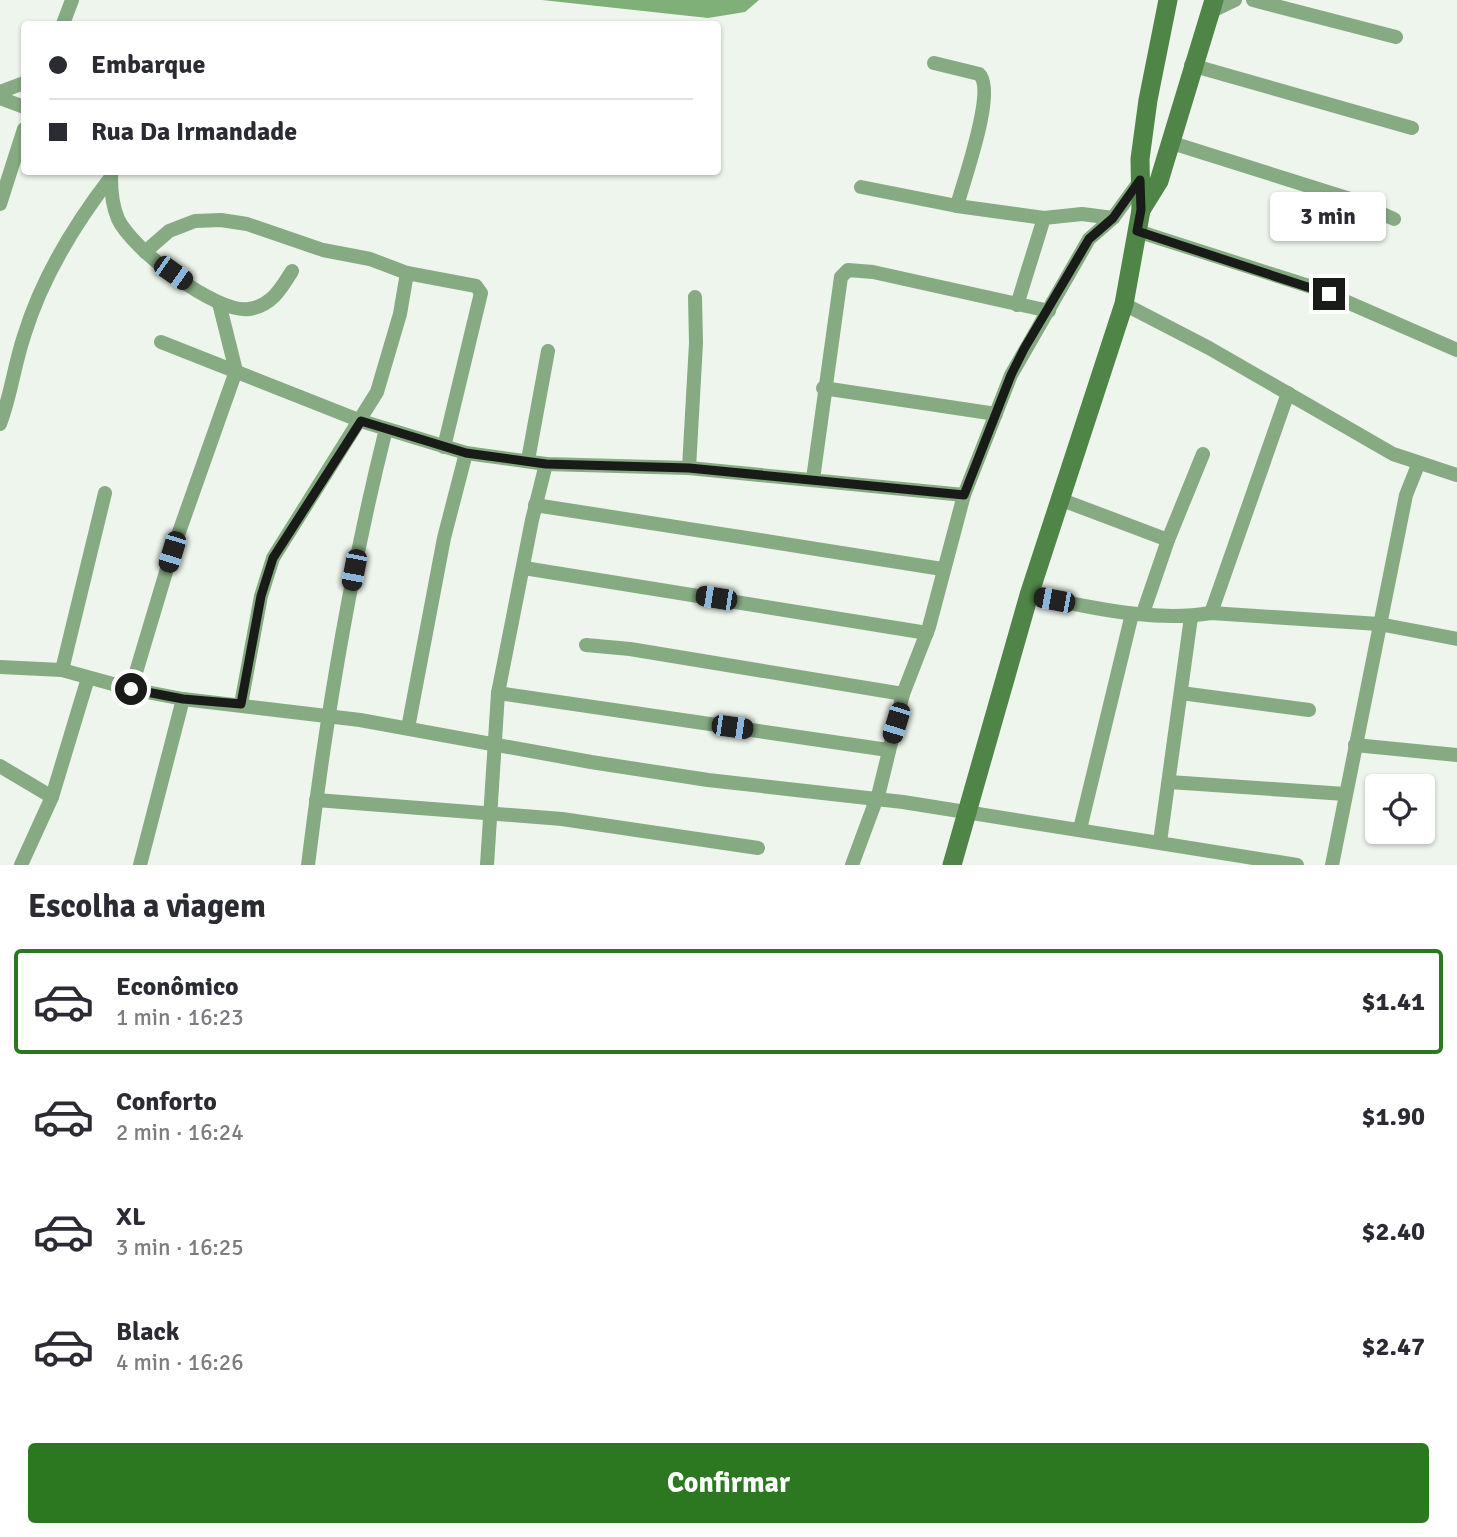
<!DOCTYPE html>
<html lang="pt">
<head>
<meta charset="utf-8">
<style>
  :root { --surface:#fff; --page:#f7f7f7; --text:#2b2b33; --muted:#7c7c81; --line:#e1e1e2; --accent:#2c7820 }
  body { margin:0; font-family:Signika,sans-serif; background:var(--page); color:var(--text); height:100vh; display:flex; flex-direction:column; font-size:26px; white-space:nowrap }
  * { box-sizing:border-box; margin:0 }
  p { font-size:23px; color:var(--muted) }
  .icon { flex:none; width:38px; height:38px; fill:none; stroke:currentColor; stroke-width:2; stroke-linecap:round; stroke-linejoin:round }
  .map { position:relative; height:865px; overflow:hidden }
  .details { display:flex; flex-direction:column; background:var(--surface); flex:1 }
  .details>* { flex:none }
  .hud { position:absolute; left:21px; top:21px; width:700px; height:154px; border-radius:7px; box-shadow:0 2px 5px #0004; display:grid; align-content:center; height:154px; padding:0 28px; background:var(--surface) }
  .tools { position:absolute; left:1365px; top:774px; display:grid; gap:14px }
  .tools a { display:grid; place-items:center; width:70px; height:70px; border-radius:7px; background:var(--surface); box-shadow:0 2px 5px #0004; font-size:35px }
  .end { position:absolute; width:32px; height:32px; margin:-16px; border:9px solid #191b19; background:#fff; box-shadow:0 0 0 4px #fff }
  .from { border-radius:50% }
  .bubble { position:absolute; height:49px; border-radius:7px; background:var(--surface); box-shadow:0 2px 5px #0004; font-size:23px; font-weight:700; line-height:49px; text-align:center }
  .car { position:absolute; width:21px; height:42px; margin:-21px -10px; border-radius:9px; box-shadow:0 0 5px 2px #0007; background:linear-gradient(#222 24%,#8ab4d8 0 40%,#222 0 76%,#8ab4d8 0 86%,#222 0) }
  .hud b { display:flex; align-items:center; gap:24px; height:66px; font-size:26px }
  .hud b+b { border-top:2px solid var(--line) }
  .hud i { width:18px; height:18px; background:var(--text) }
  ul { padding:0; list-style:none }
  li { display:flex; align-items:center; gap:21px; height:105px; margin:0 14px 10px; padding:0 14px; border:4px solid transparent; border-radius:7px }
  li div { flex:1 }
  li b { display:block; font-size:26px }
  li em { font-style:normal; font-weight:700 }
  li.active { border-color:var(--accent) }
  li>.icon { width:63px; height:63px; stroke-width:1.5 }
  h2 { padding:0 28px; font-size:32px; line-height:84px }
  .primary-button { display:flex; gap:14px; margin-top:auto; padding:14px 28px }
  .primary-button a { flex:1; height:80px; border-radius:7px; background:var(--accent); color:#fff; font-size:28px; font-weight:700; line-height:80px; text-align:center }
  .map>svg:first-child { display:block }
  .water { fill:#7eb077 }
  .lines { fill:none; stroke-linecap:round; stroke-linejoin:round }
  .street { stroke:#86aa81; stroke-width:14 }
  .secondary { stroke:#508548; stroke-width:19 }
  .route { stroke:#191b19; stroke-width:9 }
</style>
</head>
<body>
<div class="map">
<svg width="1457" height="865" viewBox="0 0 1457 865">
  <rect width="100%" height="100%" fill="#eef5ed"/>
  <!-- water -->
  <path class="water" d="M542,0H759L745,12L708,18Z"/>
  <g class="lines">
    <!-- street -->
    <g class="street">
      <path d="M1253,0L1396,37"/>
      <path d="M1210,12L1235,0"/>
      <path d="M63,24L72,0"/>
      <path d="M934,63L979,74C997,90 963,182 957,206"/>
      <path d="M1191,65L1412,128"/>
      <path d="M0,92L24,83"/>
      <path d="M0,98L24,107"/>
      <path d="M1169,142L1350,199L1394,219"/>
      <path d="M111,177C111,192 112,205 118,219C132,249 216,314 249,309C271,306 281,289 292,271"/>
      <path d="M861,187L957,206L1044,218"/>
      <path d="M0,204L24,129"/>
      <path d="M1137,231L1315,288L1457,350"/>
      <path d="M145,252L169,231L195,221L221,220L247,224L323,250L370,259L407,273L476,286L481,293L444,447"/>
      <path d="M1124,304L1209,348L1393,454L1457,475"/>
      <path d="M1017,305L1044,218L1082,214L1113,218"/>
      <path d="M161,342L361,421L466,453L546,464L689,468L964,495"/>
      <path d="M823,388L996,414"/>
      <path d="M0,424C11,395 14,366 24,336C42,277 74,225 111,177L112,172"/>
      <path d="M528,460L548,351"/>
      <path d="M689,468L696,343L695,297"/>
      <path d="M813,479L841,277L848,270L873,272L1049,311"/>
      <path d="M1062,500L1168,540"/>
      <path d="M535,505C671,526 806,547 942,569"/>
      <path d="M524,568L927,633"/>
      <path d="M1029,595C1088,606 1151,623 1211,613L1379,624L1457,639"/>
      <path d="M1143,613L1168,540L1203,454"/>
      <path d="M1211,613L1288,393"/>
      <path d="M586,645L630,649L903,694"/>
      <path d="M0,667L62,670L131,689L183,699L360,720L591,762L708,780L903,802L1297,865"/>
      <path d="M62,670L105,493"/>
      <path d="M131,689L172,552L236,371L219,303"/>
      <path d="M498,693L888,750"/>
      <path d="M1181,693L1309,710"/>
      <path d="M241,704L261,596L273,558L377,392L400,314L407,273"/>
      <path d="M408,728L444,538L466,453"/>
      <path d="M1355,745L1457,755"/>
      <path d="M0,766L52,797L21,865"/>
      <path d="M1169,782L1345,794"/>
      <path d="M52,797L88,678"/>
      <path d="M316,800L562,819L758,848"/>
      <path d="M1080,829L1132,614"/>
      <path d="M1160,842L1191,617"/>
      <path d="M140,865L183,699"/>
      <path d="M308,865C326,718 350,572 386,429"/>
      <path d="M487,865L498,693L532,520L546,464"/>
      <path d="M852,865L879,792L903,694L929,627L964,495L1011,375L1089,239L1113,218L1140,181"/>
      <path d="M1332,865L1406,495L1418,465"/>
    </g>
    <!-- secondary -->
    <g class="secondary">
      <path d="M1141,210L1159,181L1214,0"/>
      <path d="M952,865L1029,595L1124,304L1141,210L1140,159L1148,100L1168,0"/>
    </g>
  </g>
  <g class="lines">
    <!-- route -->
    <path class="route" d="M131,689L183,699L241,704L261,596L273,558L361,421L466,453L546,464L689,468L964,495L1011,375L1024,349L1089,239L1113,218L1140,180L1141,210L1137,231L1329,294"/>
  </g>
</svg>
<div class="tools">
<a><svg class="icon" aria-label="locate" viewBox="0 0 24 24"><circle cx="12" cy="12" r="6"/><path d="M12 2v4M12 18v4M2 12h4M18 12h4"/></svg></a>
</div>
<i class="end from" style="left:131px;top:689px"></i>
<i class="end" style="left:1329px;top:294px"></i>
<div class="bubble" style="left:1270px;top:192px;width:116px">3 min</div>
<i class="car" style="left:173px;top:273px;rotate:125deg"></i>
<i class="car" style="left:172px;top:552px;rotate:197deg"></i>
<i class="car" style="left:354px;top:570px;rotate:191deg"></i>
<i class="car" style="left:716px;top:598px;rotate:279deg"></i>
<i class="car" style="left:1054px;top:600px;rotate:281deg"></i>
<i class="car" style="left:896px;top:723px;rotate:197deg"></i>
<i class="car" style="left:732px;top:727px;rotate:98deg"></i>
<div class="hud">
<b><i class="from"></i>Embarque</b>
<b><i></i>Rua Da Irmandade</b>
</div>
</div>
<section class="details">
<h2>Escolha a viagem</h2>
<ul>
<li class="active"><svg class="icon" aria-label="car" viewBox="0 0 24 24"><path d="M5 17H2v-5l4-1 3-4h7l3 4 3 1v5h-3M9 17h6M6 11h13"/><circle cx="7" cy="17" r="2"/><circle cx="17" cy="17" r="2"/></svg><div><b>Econômico</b><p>1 min · 16:23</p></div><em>$1.41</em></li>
<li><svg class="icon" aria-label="car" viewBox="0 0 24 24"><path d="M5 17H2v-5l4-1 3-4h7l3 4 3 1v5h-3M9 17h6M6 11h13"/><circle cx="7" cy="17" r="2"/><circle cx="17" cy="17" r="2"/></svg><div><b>Conforto</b><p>2 min · 16:24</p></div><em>$1.90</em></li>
<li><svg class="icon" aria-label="car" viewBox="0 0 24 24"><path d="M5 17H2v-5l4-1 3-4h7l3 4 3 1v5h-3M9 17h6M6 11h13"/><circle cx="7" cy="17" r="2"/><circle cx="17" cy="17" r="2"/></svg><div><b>XL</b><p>3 min · 16:25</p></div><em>$2.40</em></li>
<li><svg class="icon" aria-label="car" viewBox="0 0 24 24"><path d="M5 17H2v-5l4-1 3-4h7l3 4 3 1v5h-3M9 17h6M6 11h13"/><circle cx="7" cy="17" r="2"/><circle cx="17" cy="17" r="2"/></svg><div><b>Black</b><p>4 min · 16:26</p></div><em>$2.47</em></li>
</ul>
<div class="primary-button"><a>Confirmar</a></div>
</section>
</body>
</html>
